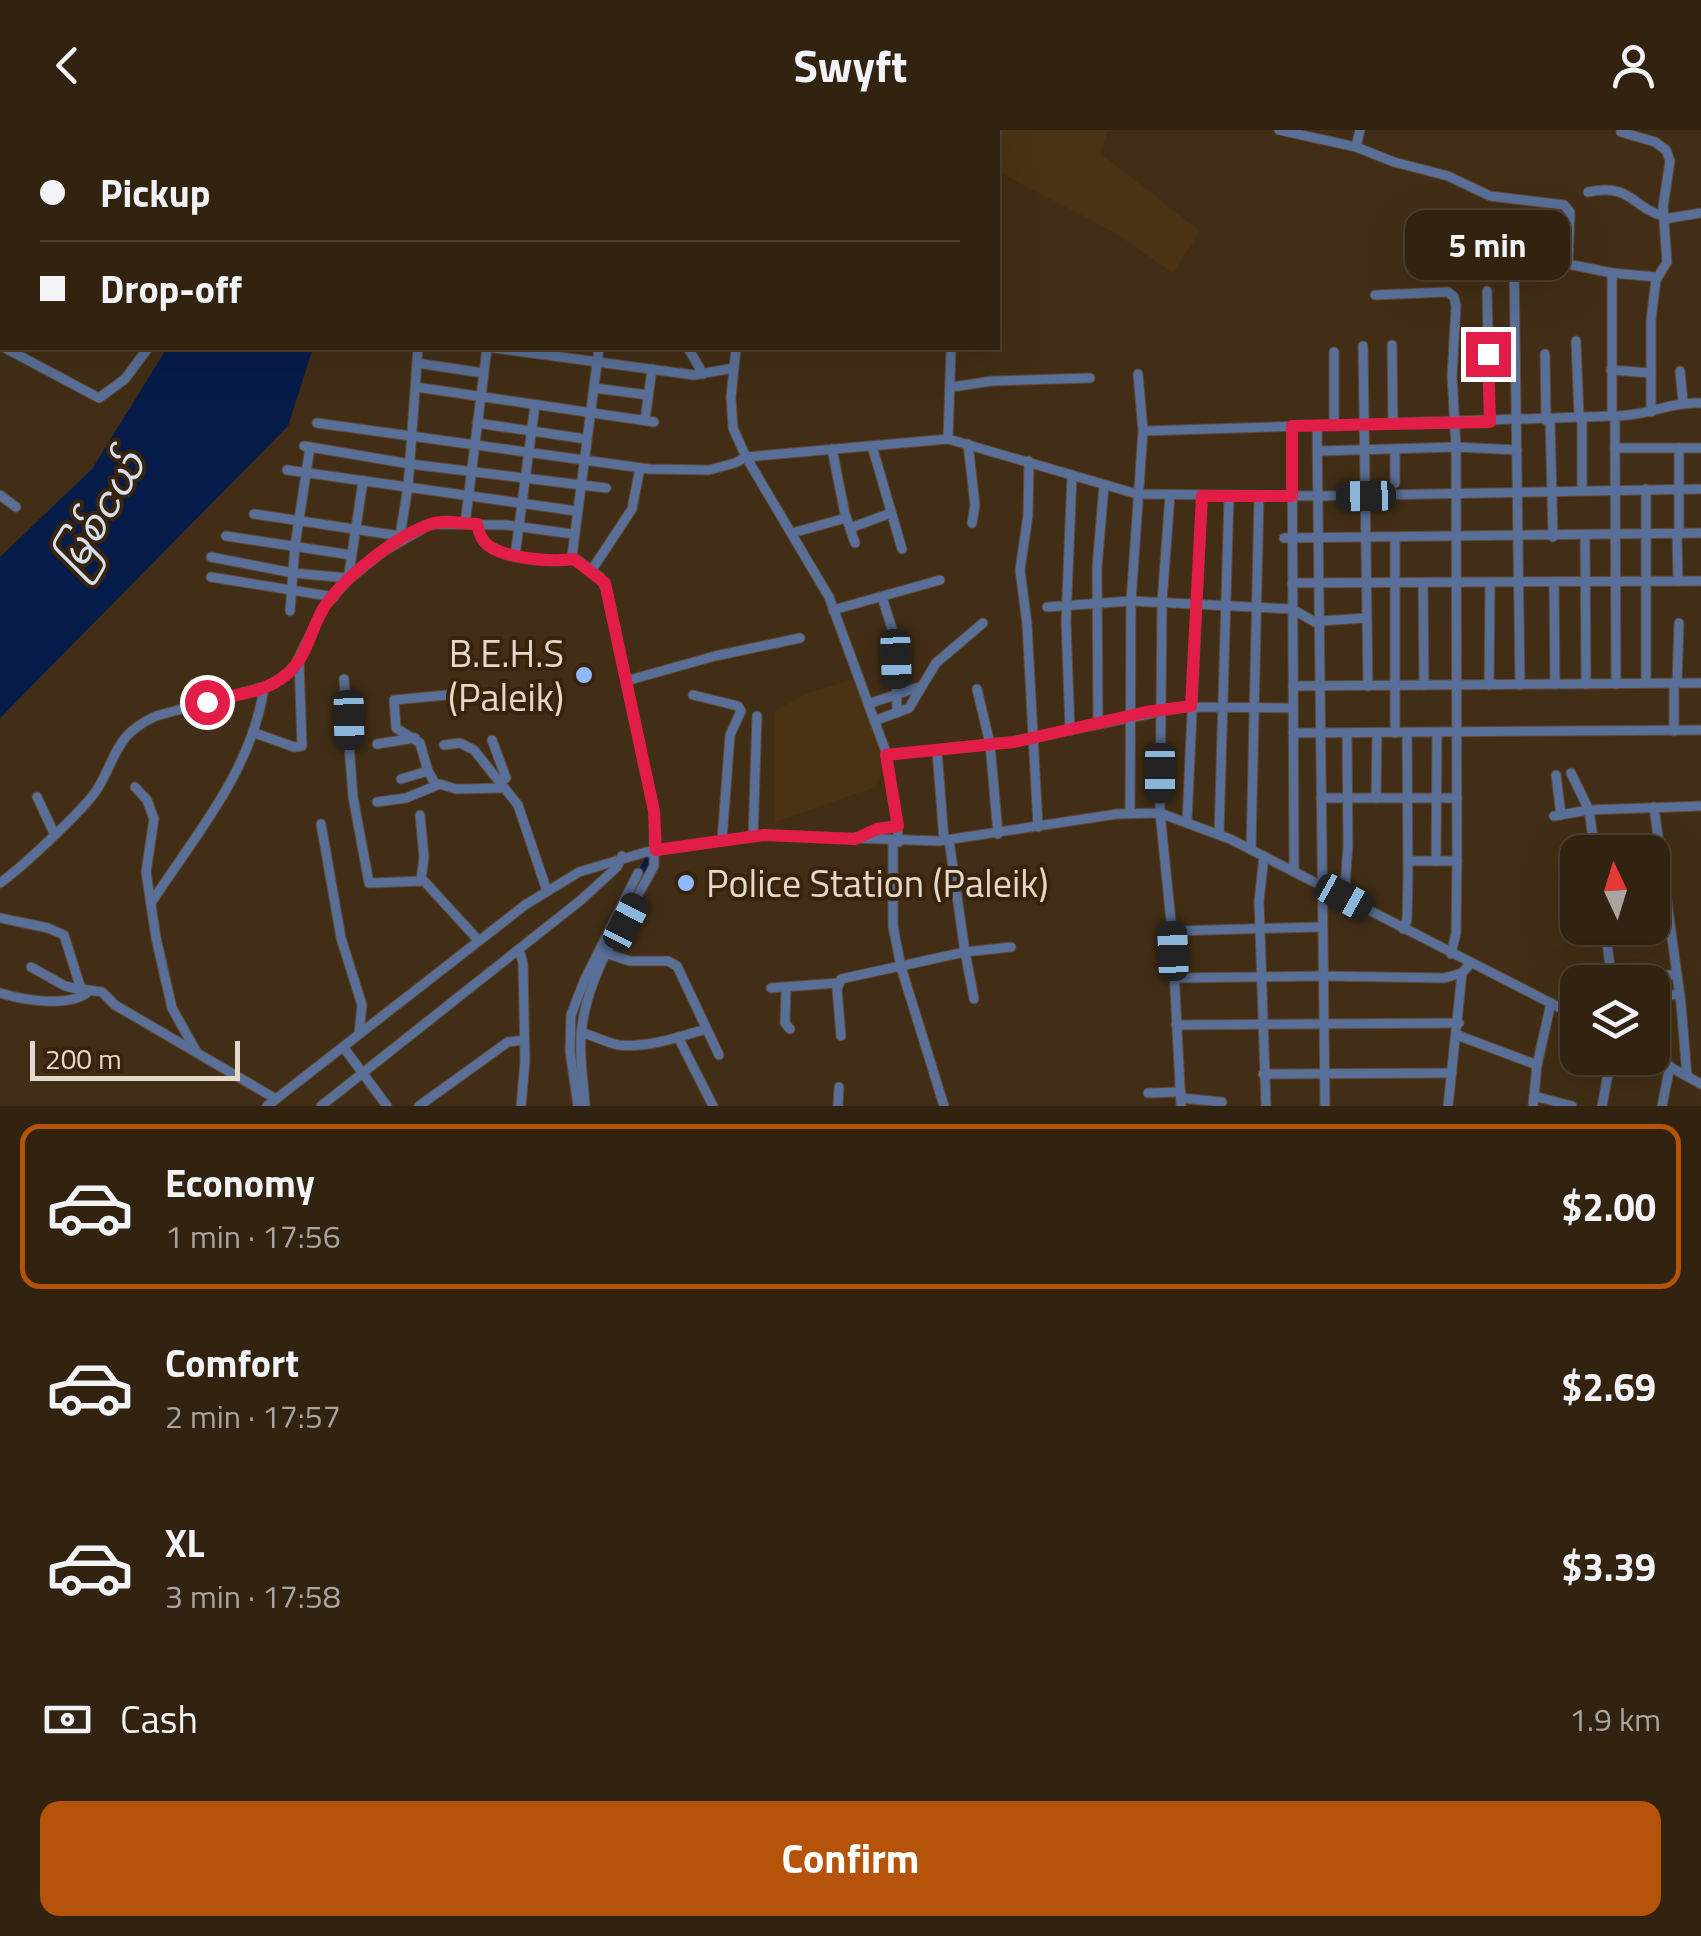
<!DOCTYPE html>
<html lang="en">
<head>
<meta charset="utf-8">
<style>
  :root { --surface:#322210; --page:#3a2a19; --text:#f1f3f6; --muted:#a8a49f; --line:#4d3f30; --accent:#b45309 }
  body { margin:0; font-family:"Titillium Web","Noto Sans Myanmar",sans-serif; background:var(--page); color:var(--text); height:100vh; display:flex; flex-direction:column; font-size:38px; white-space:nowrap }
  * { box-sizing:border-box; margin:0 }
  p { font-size:32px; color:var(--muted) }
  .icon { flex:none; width:55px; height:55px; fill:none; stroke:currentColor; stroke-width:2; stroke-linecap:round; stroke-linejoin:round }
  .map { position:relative; height:976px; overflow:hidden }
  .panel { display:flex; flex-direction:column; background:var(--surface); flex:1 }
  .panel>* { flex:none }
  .top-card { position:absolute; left:0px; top:0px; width:1000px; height:220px; box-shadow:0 10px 40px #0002,0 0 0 2px var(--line); display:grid; align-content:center; height:220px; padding:0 40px; background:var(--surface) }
  .needle { width:65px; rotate:356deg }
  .tools { position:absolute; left:1560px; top:705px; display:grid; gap:20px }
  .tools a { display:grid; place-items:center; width:110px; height:110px; border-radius:20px; background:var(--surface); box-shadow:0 10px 40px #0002,0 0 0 2px var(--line); font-size:50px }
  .scale { position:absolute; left:30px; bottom:25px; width:210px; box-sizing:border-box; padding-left:10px; border:5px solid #e5d7c9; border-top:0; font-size:28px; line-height:35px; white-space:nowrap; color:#e5d7c9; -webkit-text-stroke:8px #38240c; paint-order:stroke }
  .end { position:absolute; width:45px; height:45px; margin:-22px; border:12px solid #e11d48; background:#fff; box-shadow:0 0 0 5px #fff }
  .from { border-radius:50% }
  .bubble { position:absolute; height:70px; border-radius:20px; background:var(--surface); box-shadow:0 10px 40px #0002,0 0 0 2px var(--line); font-size:32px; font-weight:700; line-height:70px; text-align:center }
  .car { position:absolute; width:30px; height:60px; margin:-30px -15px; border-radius:12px; box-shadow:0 0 8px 2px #0007; background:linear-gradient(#222 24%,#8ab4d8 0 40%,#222 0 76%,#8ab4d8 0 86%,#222 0) }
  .top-card b { display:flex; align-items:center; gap:35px; height:95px; font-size:38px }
  .top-card b+b { border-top:2px solid var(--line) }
  .top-card i { width:25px; height:25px; background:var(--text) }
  ul { padding:18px 0 0; list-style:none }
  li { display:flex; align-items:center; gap:30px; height:165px; margin:0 20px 15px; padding:0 20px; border:5px solid transparent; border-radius:20px }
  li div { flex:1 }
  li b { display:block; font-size:38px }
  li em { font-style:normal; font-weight:700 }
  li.on { border-color:var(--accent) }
  li>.icon { width:90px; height:90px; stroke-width:1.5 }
  .pay { display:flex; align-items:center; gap:25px; height:110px; padding:0 40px; font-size:38px }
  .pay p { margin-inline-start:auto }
  .primary-button { display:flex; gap:20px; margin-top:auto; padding:20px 40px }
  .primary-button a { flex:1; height:115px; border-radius:20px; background:var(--accent); color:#fff; font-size:40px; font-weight:700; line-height:115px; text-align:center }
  header { display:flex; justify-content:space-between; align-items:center; height:130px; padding:0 40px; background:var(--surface); font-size:45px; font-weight:700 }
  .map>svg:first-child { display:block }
  .built { fill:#4b3214 }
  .water { fill:#051c4a }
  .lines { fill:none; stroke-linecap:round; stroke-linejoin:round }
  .canal { stroke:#051c4a; stroke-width:8 }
  .minor-casing { stroke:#5c4933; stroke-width:11 }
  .minor { stroke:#596f97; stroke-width:9 }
  .route { stroke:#e11d48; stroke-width:12 }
  .poi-dot { fill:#91b8fd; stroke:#38240c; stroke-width:4 }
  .labels { text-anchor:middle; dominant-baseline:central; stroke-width:8; stroke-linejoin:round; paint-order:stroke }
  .poi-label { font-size:38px; fill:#e5d7c9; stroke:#38240c; text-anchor:end }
  .water-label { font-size:40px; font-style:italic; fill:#d6dfef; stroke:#38240c }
</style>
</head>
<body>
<header><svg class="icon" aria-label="back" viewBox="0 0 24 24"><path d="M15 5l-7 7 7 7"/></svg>Swyft<svg class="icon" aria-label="person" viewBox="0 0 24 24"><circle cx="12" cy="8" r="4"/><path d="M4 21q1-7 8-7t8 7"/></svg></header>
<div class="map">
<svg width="1701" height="976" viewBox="0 0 1701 976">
  <rect width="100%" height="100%" fill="#422e16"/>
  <!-- built -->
  <g class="built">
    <path d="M864,0H1108L1100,23L1200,101L1173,143L1112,101L998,42V2Z"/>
    <path d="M857,548L884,638L875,657L775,692L774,582L805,564Z"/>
  </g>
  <!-- water -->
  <path class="water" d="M167,218H313L288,296L0,588V427L92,339Z"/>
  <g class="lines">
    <!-- canal -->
    <path class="canal" d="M638,750L648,731"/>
    <!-- minor casing -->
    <g class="minor-casing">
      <g id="minor">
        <path d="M23,0L32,2"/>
        <path d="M527,0V2"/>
        <path d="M755,0L756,2"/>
        <path d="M1279,0L1356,17L1394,32L1448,46L1490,66L1564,75L1570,82L1568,134L1612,143L1657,147"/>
        <path d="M410,2L411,0"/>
        <path d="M435,2L436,0"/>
        <path d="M461,2V0"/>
        <path d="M687,2L690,0"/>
        <path d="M1621,2L1655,12L1666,20L1670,31L1663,77L1667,132L1656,150L1651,190V282"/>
        <path d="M1356,17L1360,0"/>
        <path d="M0,23H2"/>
        <path d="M0,61L2,46"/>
        <path d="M1588,62C1633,53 1631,78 1664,86"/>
        <path d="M1664,89L1701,83"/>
        <path d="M1514,134L1520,555"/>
        <path d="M1487,161L1490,292"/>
        <path d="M1375,165L1448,162L1454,167L1456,176L1452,246L1456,317L1457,731L1456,803L1451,824"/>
        <path d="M0,171L2,164"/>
        <path d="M1576,211L1579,287"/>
        <path d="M1392,215L1393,294"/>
        <path d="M1363,216L1368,556"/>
        <path d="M5,218L99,268L125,249L148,218"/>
        <path d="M494,218L694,245L734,238"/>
        <path d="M688,218L703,244"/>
        <path d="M736,218L731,267L733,298L746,327L829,467L887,625L899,712"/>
        <path d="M1334,222V296"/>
        <path d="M1545,224L1546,290"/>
        <path d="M417,233L483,243"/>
        <path d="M1611,240L1651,243"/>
        <path d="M1680,241L1683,272"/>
        <path d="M1138,244L1143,301"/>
        <path d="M416,257L654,292"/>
        <path d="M952,257L992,251L1090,248"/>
        <path d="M594,258L648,265"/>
        <path d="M1612,286V143"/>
        <path d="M1615,286C1648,286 1668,272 1701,273"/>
        <path d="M1550,289L1553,407"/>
        <path d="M645,290L652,239"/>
        <path d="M317,293L649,339L709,340L735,333L746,327L948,309L1137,364L1319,366L1701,359"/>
        <path d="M477,293L586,309"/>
        <path d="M1317,295L1325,976"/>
        <path d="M1292,296L1294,741"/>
        <path d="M948,309L951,218"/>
        <path d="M968,314L975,375L972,393"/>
        <path d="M304,316L410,334L606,358"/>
        <path d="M872,316L902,419"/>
        <path d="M1615,318L1616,554"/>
        <path d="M1679,318V404"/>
        <path d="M832,319L845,384L855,413"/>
        <path d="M1319,321L1456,317L1517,320"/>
        <path d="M1029,331L1028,385L1020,440L1027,494L1038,697"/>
        <path d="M287,340L576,381"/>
        <path d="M1395,353V320"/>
        <path d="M1646,359V553"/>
        <path d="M1582,361V287"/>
        <path d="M0,365L16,377"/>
        <path d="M1170,365L1162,472L1160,683L1172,801L1181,976"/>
        <path d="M254,384L400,406"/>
        <path d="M465,394L487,218"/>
        <path d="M477,395C480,403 482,411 489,416C509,431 550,433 574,429"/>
        <path d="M850,398L891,383"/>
        <path d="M792,403L846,388"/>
        <path d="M1677,404L1678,451"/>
        <path d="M226,406L351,425"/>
        <path d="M1585,406L1586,554"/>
        <path d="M1284,408L1701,403"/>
        <path d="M399,411L408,357L418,218"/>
        <path d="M515,426L535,275"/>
        <path d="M211,427L293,443L348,448"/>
        <path d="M591,441L632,379L640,338"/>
        <path d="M211,447L334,467"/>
        <path d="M348,450L363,351"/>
        <path d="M1554,452L1555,554"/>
        <path d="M1292,453L1701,451"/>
        <path d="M1423,454L1424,555"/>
        <path d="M882,467L894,505"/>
        <path d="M1047,477L1131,471L1292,479L1320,495"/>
        <path d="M833,480L940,450"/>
        <path d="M290,481L295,416L310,317"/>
        <path d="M1320,491L1366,488"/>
        <path d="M896,529L897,583"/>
        <path d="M344,549L353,667L369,753L424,751L479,811"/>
        <path d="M626,551L715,526L800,508"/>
        <path d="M1674,553V601"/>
        <path d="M1677,553L1679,493"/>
        <path d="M1489,555L1490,454"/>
        <path d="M1293,556L1701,553"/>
        <path d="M977,559L990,614L998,704"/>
        <path d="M693,565L738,576L741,581L730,605L722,710"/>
        <path d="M868,574L922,556"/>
        <path d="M874,591L909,578L936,533L983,493"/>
        <path d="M1098,594L1097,438L1104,355"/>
        <path d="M1070,601L1066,491L1072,345"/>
        <path d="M255,603L294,617L302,616L299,530"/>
        <path d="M1293,603L1701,600"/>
        <path d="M1395,603V409"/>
        <path d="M492,610L506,648L500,653"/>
        <path d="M377,614L415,608"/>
        <path d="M444,615L460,613L474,620L518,675L547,761"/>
        <path d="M937,621L944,710"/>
        <path d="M887,625L1015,611L1183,577L1293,578"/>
        <path d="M1571,643L1589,680L1595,722"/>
        <path d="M1556,645L1561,685"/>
        <path d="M401,649L428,641"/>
        <path d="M436,655L428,641L420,613L396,598L394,570L457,564"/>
        <path d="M135,657L147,670L154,689L146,742L156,808L172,878L196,921"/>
        <path d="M37,667L54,703"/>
        <path d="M1321,668H1457"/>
        <path d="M1376,668L1377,603"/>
        <path d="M377,672L406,668L440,654L456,659L504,658"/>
        <path d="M1654,677L1681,874L1687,946"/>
        <path d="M1130,683L1131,471L1143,301L1615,286V318H1701"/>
        <path d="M420,685L424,727L421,750"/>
        <path d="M1554,686L1589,680L1701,676"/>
        <path d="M1187,692L1202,366"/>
        <path d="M321,694L341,808L362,875L359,904"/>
        <path d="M1219,704L1229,367"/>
        <path d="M753,707L757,586"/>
        <path d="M857,708L898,695"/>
        <path d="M893,712V796L901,837L944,976"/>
        <path d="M1251,719L1259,366"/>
        <path d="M1264,726L1259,771L1266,976"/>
        <path d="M1408,731H1457"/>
        <path d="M1436,731L1437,603"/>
        <path d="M0,753C20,739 86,678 98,658C118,624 115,605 156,586L274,554L294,537L324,477L348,450L384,421L431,394L506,395L573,404"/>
        <path d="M1344,767L1348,716L1347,604"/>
        <path d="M151,773C196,704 251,642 264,558"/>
        <path d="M0,788L48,798L64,805L81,859L102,862L115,875L276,969"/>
        <path d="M1605,798L1612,851L1615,852"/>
        <path d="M1403,799L1407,790L1408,745L1407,603"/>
        <path d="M1172,801L1321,797"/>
        <path d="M519,820L523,833L525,931L521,976"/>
        <path d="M608,824L630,831H668L677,836L719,925"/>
        <path d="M31,837L65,856L82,860"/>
        <path d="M1174,848L1322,846L1444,848L1462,843L1470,834"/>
        <path d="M1615,852L1677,844"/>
        <path d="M786,857L785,893L790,899"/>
        <path d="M771,858L837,853"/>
        <path d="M0,863C24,870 68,878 88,862"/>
        <path d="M1652,867L1680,864"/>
        <path d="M974,869L965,822L1011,817"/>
        <path d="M1176,895L1459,893"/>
        <path d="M581,903C594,905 606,913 619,915C648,918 679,907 706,899"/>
        <path d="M1457,905L1537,935"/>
        <path d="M841,906L837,859L841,849L965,822L949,710"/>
        <path d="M678,907L713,976"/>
        <path d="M344,918L387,976"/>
        <path d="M1652,927L1701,954"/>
        <path d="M1263,944L1452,943"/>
        <path d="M1148,963L1181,962"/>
        <path d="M1534,966L1572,976"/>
        <path d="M1181,968L1222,972"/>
        <path d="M267,976L525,775L579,742L646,722L764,705L939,711L1117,684L1160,683L1230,709L1578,887"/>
        <path d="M321,976L581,770L617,737L622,726"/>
        <path d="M419,976L508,912L524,910"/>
        <path d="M578,976L570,921L571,885L585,849L638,743"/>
        <path d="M585,976C584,953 579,929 581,906C585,845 626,789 654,736V681L607,461L600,447L572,426L599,218"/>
        <path d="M838,976L839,957"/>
        <path d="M1448,976L1462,843"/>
        <path d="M1533,976L1537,935L1551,873"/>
        <path d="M1602,976L1611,928"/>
        <path d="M1662,976L1670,936"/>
      </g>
    </g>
    <!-- minor -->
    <use href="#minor" class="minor"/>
  </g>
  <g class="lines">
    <!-- route -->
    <path class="route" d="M207,572C234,564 263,564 286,545C307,528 310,501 323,479C342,448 396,406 431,394C444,389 463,394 477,394C478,398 481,408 483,410C496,429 553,432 574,429L605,453L654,681L656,720L764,705L855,709L877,699L898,696L886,625L1014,612L1146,582L1191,576L1202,366H1292V296L1490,292L1488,224"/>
  </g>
  <!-- markers -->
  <g class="poi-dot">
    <circle cx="584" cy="545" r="10"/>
    <circle cx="686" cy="753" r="10"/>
  </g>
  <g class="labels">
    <!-- poi labels -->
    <g class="poi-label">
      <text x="564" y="523">B.E.H.S<tspan x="564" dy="44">(Paleik)</tspan></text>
      <text x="706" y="753" text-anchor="start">Police Station (Paleik)</text>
    </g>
    <!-- water labels -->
    <g class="water-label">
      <text transform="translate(100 383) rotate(-59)">မြစ်ငယ်</text>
    </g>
  </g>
</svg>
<div class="tools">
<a><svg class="needle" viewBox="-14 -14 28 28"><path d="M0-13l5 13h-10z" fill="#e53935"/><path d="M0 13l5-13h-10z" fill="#a8a49f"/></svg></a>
<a><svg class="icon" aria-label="layers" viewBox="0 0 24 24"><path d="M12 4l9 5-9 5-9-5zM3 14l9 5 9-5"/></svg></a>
</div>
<div class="scale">200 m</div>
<i class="end from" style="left:207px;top:572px"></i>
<i class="end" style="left:1488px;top:224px"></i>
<div class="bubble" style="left:1405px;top:80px;width:165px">5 min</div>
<i class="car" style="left:1366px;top:366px;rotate:269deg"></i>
<i class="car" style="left:896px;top:529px;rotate:178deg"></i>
<i class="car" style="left:349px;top:590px;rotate:179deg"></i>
<i class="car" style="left:1160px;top:643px;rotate:180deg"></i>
<i class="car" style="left:1344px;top:767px;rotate:119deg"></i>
<i class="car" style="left:626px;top:792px;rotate:27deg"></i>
<i class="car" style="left:1173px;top:821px;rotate:358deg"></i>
<div class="top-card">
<b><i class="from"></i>Pickup</b>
<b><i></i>Drop-off</b>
</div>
</div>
<section class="panel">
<ul>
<li class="on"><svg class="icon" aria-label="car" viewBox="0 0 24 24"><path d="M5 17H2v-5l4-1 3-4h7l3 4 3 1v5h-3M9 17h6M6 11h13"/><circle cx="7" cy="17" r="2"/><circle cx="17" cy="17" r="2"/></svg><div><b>Economy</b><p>1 min · 17:56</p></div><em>$2.00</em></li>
<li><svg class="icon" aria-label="car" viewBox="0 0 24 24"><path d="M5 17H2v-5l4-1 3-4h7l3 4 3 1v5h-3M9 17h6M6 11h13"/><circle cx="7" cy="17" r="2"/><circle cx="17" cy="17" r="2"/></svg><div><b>Comfort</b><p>2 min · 17:57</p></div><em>$2.69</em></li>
<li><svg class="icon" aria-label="car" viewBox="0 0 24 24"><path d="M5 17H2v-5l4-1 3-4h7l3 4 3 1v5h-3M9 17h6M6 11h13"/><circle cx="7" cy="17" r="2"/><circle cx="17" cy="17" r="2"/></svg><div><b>XL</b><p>3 min · 17:58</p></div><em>$3.39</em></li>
</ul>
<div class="pay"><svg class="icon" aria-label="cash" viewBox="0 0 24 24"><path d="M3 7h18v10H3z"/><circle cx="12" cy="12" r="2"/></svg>Cash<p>1.9 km</p></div>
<div class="primary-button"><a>Confirm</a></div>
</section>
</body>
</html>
